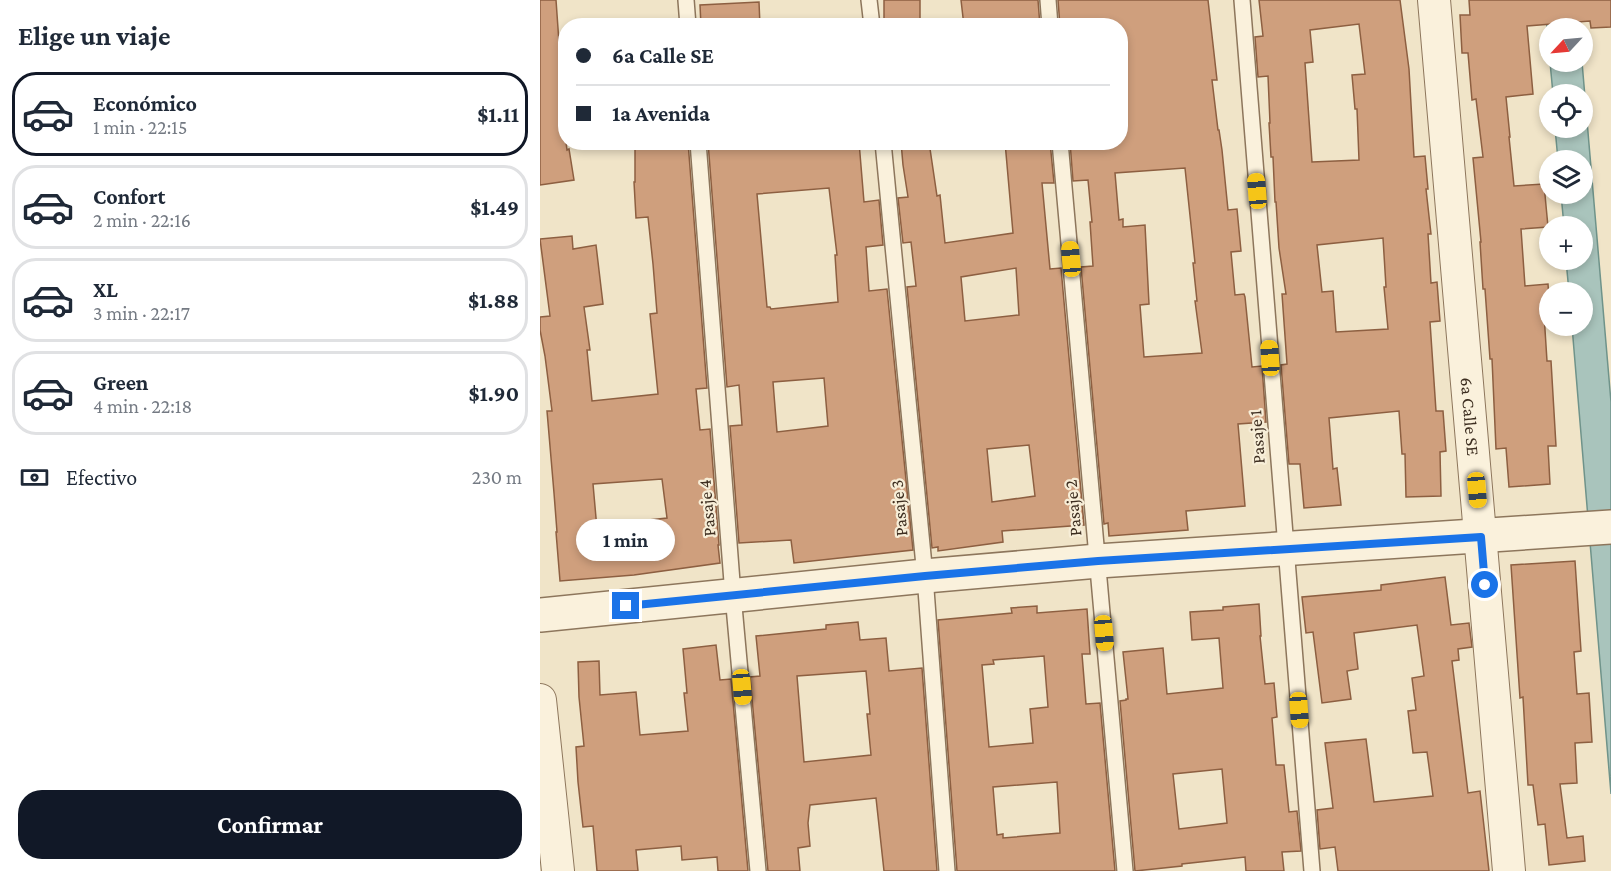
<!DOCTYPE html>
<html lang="es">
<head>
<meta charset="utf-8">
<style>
  :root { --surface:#fff; --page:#f2f2f3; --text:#1f2937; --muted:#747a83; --line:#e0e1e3; --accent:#111827 }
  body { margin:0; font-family:"Crimson Pro",serif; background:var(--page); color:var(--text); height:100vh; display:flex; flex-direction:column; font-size:22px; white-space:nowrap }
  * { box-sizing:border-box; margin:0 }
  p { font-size:20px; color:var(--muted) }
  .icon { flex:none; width:33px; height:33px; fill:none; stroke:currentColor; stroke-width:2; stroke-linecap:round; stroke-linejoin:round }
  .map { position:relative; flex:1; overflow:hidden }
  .sheet { display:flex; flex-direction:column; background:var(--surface); width:540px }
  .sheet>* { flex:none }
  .hud { position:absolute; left:18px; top:18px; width:570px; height:132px; border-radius:24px; box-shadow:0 3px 9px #0003; display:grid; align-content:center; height:132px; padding:0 18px; background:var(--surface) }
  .needle { width:39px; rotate:244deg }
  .fabs { position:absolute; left:999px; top:18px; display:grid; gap:12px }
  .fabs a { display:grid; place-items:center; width:54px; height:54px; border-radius:50%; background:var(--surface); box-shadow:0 3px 9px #0003; font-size:30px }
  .end { position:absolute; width:27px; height:27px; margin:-14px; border:8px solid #1a73e8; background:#fff; box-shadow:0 0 0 3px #fff }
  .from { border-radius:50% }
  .bubble { position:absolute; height:42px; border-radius:21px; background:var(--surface); box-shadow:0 3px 9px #0003; font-size:20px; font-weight:700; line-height:42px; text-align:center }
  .car { position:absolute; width:18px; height:36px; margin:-18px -9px; border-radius:8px; box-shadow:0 0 4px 2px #0007; background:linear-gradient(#f5c518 24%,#345 0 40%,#f5c518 0 76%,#345 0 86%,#f5c518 0) }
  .hud b { display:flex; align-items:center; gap:21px; height:57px; font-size:22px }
  .hud b+b { border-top:2px solid var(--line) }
  .hud i { width:15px; height:15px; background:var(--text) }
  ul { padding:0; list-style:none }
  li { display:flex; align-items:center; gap:18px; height:84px; margin:0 12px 9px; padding:0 6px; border:3px solid var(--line); border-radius:24px }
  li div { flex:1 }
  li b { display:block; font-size:22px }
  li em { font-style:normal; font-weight:700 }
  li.current { border-color:var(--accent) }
  li>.icon { width:54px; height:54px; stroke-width:1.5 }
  h2 { padding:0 18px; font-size:27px; line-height:72px }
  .pay { display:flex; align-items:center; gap:15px; height:66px; padding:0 18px; font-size:22px }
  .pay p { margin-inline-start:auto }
  .button { display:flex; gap:12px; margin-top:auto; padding:12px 18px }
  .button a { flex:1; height:69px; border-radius:24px; background:var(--accent); color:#fff; font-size:24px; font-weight:700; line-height:69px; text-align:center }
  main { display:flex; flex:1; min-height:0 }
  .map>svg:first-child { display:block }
  .water { fill:#a9c4bc; stroke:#6f938a; stroke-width:1.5 }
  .building { fill:#cf9f7d; stroke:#8d5f41; stroke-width:1.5; fill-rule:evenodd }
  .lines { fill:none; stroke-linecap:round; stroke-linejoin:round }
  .service-casing { stroke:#8d765c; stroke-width:18 }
  .minor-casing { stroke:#8d765c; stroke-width:34 }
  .tertiary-casing { stroke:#8d765c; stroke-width:36 }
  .service { stroke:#faf1dc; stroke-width:15 }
  .minor { stroke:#faf1dc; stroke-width:32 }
  .tertiary { stroke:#faf1dc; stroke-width:33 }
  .route { stroke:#1a73e8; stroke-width:8 }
  .labels { text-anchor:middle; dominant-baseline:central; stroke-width:4.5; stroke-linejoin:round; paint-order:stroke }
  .street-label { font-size:18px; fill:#3d2e20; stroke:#f7eed8 }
</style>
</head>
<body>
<main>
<section class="sheet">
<h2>Elige un viaje</h2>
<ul>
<li class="current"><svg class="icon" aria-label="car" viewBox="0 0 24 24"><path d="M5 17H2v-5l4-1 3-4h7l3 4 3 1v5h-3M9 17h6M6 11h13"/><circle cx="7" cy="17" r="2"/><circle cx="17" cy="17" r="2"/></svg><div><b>Económico</b><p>1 min · 22:15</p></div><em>$1.11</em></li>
<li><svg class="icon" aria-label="car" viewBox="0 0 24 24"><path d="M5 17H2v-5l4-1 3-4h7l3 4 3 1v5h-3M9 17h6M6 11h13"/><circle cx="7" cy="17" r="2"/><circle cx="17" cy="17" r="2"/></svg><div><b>Confort</b><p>2 min · 22:16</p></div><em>$1.49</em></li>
<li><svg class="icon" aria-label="car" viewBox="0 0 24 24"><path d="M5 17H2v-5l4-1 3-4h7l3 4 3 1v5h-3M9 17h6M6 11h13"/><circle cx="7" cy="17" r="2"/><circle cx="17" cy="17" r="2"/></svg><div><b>XL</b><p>3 min · 22:17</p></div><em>$1.88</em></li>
<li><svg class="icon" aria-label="car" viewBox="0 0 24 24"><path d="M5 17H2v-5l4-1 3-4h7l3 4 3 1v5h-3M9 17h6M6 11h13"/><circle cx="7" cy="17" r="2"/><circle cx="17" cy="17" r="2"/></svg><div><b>Green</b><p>4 min · 22:18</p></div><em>$1.90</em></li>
</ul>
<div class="pay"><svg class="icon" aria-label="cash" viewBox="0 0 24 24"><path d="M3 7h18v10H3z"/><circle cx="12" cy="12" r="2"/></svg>Efectivo<p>230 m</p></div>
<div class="button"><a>Confirmar</a></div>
</section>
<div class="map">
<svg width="1071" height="871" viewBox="0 0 1071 871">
  <rect width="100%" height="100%" fill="#f0e4c8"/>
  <!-- water -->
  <g class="water">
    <path d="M1005,0H1037L1039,28H1010L1009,56Z"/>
    <path d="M1010,62H1042L1071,402V794L1032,326H1042V292H1029L1026,260H1042V226H1024L1021,194H1042V160H1018L1015,128H1042V94H1013Z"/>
  </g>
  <!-- building -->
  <g class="building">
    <path d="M0,0H16L26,142L27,150L29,149L34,180L0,185Z"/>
    <rect x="344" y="0" width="36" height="26"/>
    <path d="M421,0H498L500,26H424Z"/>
    <path d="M518,0H668L677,80H672L678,130H679L682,150L688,210L697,209L701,251L691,252L695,295L704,294L705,297L712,367L722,366L726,422L698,424L705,506L646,511L648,530L569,536L568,523L564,524L541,267L553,266L550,222H552L548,180L533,181L530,142H580V26H520ZM645,168L655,263H653L657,301H655L662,353L604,357L600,305L609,304L605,225L583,227V219L579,220L575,173Z"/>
    <path d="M719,0H860L869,69L874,157L885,156L888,189H886L891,234H888L891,283L897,282L900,321L890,322L896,411H903L906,451L900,452L901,496L866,497L865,454H862L859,411L789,418L793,469L797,468L801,505L764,508L760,464H749L741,365L747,364L742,294H746L739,248L736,202H735L733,157H731L729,123H730L728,76L718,77L715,37L723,36ZM819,24L825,74L812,75L815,109H817L819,160L772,162L765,63L773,62L770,30ZM843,238L846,287H844L848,329L796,332L793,291L782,292L777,245Z"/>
    <path d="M929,0H1071V27L1051,28L1050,21L987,26L993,94L966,97L970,137H969L974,186L1004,184L1008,227L981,229L985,286L1008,284L1010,313L1004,314L1007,361H1011L1016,446H1008L1010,484L969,487L966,448L956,449L952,359H950L945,289H943L940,242H941L933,158L943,157L936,99L932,100L928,53H922L920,15H930Z"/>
    <path d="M219,2L220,26H161L160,5Z"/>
    <path d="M95,142H148L167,388L156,389L160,430L170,429L179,545H178L180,563L94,575L20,581L16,532H17L14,493L7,411H12L5,356L0,330V317L10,316L0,239L32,236L33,249L56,245L63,304L44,307L50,350H47L52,401L118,394L110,314L117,313L113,264L108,217L96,218L94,182H95ZM122,479L127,518L100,521L101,525L57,529L53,484Z"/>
    <path d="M168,142H319L324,202L339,200L343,245L326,247L329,291L347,289L373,550L254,563L251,540L199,543L190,426L202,425L199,385L187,387ZM289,188L297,255H295L298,302L231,309L230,307H227L217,194ZM284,378L288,426L237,432L233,382Z"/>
    <path d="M361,142H389L397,196L400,195L405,243L473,233L465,142H510L514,183H502L510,269L521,268L544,525L462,531L463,542L398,551V547L392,548L367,287L376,286L371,242L363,243L358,198L368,197L363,165ZM476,268L479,315L425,321L421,277ZM489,445L495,496L452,502L447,449Z"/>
    <path d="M1035,561L1041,651L1034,652L1037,694L1049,693L1052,742L1035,743L1037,783L1020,784L1027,838L1043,836L1045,861L1009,865L1005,824L998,825L993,785H988L983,697L980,698L971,565Z"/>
    <path d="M905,577L911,625L929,623L932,647L918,649L919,660L912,661L928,793L940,791L949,871H798L795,847L780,849L777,810L793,808L785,743L826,739L834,802L893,796L887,752L873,753L868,711L876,710L872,678L884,676L877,625L814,633L818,669L807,671L811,699L782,703L773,632L766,633L762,597L841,590V585Z"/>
    <path d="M719,604L721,636H720L725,684L734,683L737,717L732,718L736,765H744L749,812L757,811L761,851L742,852L744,871H706L705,857L642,864V866L595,871L580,701L586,700V699H588L583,652L623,648L627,694L683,688L679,638L652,640L650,612L683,610V607ZM682,769L687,823L639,829L633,774Z"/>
    <path d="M497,606V613L547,609L550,654H542L546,704L560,703L575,871H417L398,620L472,613L471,608ZM504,656L508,707L490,709L493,743L449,747L442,665L454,664L453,660ZM517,782L520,833L463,838V834L457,835L453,787Z"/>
    <path d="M318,622L320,640L346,638L349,671L382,668L397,871H344L336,798L270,805L268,823L270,846L258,848L260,871H228L210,677L220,676L216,636L286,629V625ZM326,671L330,714H327L331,755L264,762L257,676Z"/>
    <path d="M176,645L180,680L191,679L208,871H178L177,857L142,860L141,846L96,850L98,871H57L53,826L43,827L38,782L36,747L44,746L39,697L38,662L59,661L60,695L96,692L100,735L148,731L144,693H147L143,649Z"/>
  </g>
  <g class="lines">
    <!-- service casing -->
    <g class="service-casing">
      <g id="service">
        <path d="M146,0L148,26"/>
        <path d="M329,0L332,26"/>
        <path d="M508,0L510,26"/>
        <path d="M702,0L772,871"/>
        <path d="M158,142L193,595L218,871"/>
        <path d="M343,142L385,576L407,871"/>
        <path d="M520,142L585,871"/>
      </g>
    </g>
    <!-- minor casing -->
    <g class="minor-casing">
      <g id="minor">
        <path id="s1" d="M894,0L969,871"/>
        <path d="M0,700L18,871"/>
      </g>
    </g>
    <!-- tertiary casing -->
    <g class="tertiary-casing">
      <path id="tertiary" d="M0,615L385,576L558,561L1071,527"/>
    </g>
    <!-- service -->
    <use href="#service" class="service"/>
    <!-- minor -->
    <use href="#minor" class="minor"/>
    <!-- tertiary -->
    <use href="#tertiary" class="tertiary"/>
  </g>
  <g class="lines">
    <!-- route -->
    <path class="route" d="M86,606L385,576L558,561L941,537L945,585"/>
  </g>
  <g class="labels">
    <!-- street labels -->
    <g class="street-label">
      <text stroke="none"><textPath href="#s1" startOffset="418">6a Calle SE</textPath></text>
      <text transform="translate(717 437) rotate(-94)">Pasaje 1</text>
      <text transform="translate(167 508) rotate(-95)">Pasaje 4</text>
      <text transform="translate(359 508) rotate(-95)">Pasaje 3</text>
      <text transform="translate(533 508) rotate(-95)">Pasaje 2</text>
    </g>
  </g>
</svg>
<div class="fabs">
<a><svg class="needle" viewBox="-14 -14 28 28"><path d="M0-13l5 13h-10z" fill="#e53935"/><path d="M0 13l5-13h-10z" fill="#747a83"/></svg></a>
<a><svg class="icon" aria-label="locate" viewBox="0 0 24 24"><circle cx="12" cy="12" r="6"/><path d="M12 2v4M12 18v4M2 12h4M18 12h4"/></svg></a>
<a><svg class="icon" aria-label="layers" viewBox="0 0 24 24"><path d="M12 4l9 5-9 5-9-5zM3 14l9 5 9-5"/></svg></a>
<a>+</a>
<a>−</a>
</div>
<i class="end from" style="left:945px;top:585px"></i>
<i class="end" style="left:86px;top:606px"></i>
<div class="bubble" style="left:36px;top:519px;width:99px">1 min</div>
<i class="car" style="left:717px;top:191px;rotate:355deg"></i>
<i class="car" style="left:531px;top:259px;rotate:355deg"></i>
<i class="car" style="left:730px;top:358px;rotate:356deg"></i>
<i class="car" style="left:937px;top:490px;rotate:175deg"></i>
<i class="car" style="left:564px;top:633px;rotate:175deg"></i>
<i class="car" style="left:202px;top:687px;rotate:175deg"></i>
<i class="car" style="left:759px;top:710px;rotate:176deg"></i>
<div class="hud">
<b><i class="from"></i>6a Calle SE</b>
<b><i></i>1a Avenida</b>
</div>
</div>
</main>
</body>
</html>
